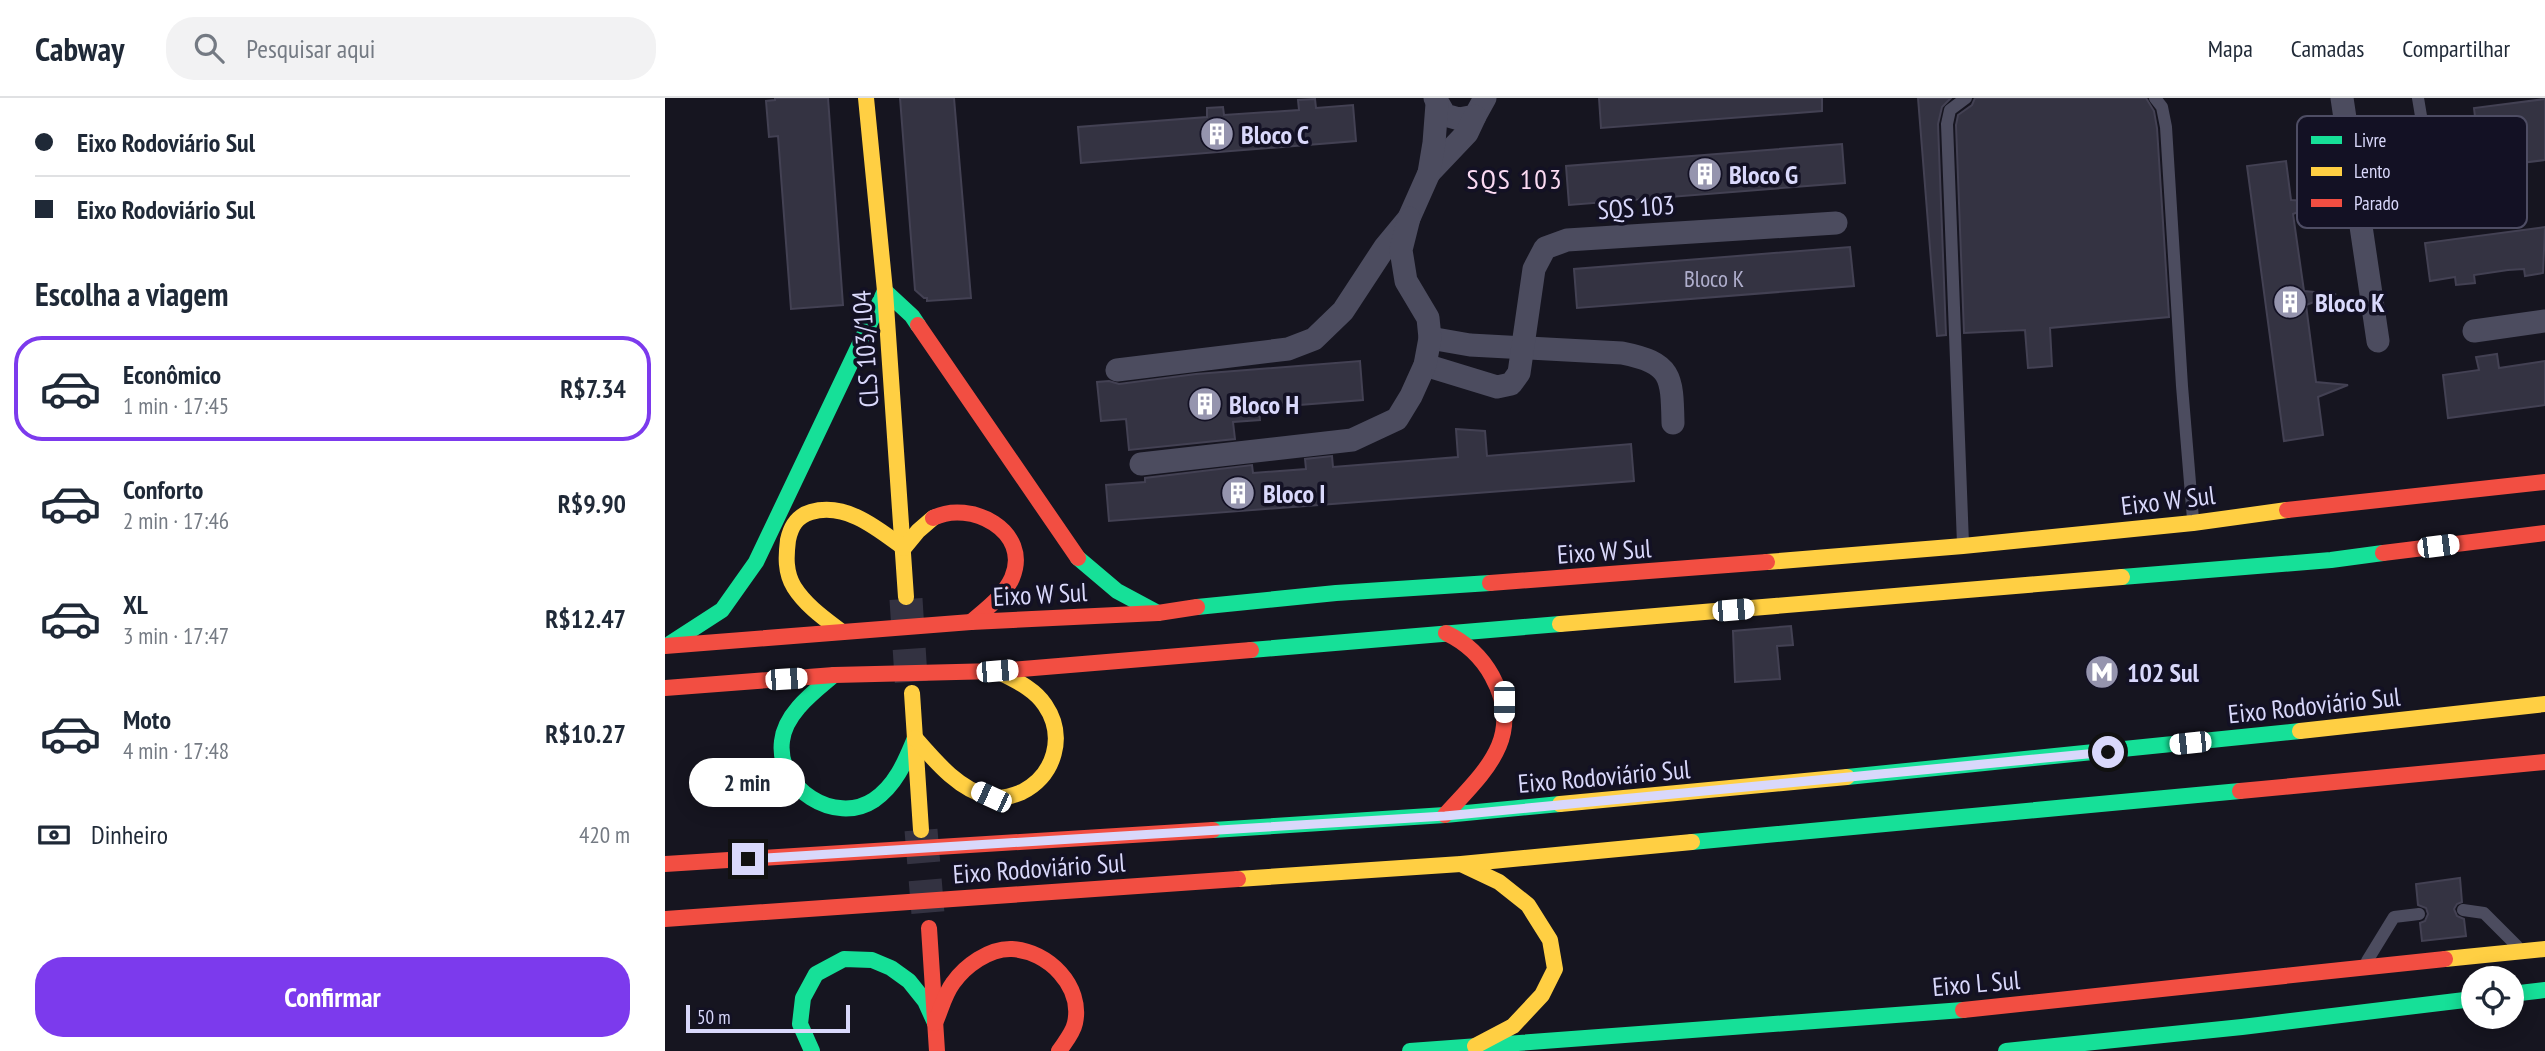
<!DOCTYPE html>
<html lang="pt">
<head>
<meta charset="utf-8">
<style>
  :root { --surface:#fff; --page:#f2f2f3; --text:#1f2937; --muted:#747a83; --line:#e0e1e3; --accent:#7c3aed }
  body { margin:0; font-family:"PT Sans Narrow",sans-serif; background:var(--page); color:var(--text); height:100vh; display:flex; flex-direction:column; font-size:26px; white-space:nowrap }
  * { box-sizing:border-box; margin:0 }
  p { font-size:23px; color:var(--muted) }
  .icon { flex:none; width:38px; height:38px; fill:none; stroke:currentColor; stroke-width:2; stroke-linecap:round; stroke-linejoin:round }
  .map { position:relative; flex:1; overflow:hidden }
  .sheet { display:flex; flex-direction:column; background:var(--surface); width:665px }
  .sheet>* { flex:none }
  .hud { display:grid; align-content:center; height:154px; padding:0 35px; background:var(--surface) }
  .fabs { position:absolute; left:1796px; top:868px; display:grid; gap:14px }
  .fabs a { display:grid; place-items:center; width:63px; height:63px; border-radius:50%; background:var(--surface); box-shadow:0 4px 18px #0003; font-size:35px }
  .scale { position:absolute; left:21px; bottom:18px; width:164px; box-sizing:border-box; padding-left:7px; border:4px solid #d9d8fb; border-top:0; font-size:19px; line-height:24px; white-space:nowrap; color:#d9d8fb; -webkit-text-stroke:5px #131124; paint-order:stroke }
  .end { position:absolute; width:32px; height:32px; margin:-16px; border:9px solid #d9d8fb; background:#111; box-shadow:0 0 0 4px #111 }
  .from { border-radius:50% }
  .bubble { position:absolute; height:49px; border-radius:24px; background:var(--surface); box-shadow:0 4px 18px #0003; font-size:23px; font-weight:700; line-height:49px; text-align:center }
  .car { position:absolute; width:21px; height:42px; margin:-21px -10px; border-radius:9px; box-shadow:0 0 5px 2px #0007; background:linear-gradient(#fff 24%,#345 0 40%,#fff 0 76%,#345 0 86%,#fff 0) }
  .hud b { display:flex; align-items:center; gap:24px; height:66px; font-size:26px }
  .hud b+b { border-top:2px solid var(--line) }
  .hud i { width:18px; height:18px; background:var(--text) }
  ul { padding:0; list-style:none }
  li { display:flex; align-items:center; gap:21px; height:105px; margin:0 14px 10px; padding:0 21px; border:4px solid transparent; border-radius:28px }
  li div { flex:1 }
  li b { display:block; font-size:26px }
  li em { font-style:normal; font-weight:700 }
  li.selected { border-color:var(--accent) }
  li>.icon { width:63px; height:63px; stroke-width:1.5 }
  h2 { padding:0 35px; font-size:32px; line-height:84px }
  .pay { display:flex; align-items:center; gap:18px; height:77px; padding:0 35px; font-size:26px }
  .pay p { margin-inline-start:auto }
  .button { display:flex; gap:14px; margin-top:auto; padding:14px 35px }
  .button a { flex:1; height:80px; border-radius:28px; background:var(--accent); color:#fff; font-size:28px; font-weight:700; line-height:80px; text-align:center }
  header { display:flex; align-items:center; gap:42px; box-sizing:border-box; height:98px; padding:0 35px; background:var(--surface); border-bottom:2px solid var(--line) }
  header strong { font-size:33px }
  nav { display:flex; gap:38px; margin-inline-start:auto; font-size:24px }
  .search { width:490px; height:63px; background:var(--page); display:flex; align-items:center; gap:18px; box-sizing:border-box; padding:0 24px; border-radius:28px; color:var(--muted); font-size:26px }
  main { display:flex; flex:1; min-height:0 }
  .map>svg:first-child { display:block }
  .building { fill:#343342; stroke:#434153; stroke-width:2 }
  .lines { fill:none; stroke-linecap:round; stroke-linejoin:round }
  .secondary-tunnel { stroke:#333241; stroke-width:33; stroke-dasharray:33 17; stroke-linecap:butt }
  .lane { stroke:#4c4c5f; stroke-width:12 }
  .street { stroke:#4c4c5f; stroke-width:23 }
  .fast { stroke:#16e098; stroke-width:16 }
  .slow { stroke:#ffcf43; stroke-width:16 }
  .jam { stroke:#f24e42; stroke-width:16 }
  .route { stroke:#d9d8fb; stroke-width:9 }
  .labels { text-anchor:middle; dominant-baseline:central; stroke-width:7; stroke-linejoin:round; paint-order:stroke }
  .number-label { font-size:23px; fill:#b0afcd }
  .poi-label { font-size:26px; font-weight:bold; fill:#d9d8fb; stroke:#131124; text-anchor:start }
  .street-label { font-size:26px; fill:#d9d8fb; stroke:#131124 }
  .neighbourhood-label { font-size:28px; letter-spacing:2px; fill:#fbdaf2; stroke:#131124 }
  .key { fill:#131124; stroke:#4e4d64; stroke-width:2 }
  .key-label { font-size:19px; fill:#d9d8fb }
</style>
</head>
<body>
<header>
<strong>Cabway</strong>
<div class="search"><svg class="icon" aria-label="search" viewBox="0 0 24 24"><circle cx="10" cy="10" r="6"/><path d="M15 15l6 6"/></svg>Pesquisar aqui</div>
<nav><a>Mapa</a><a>Camadas</a><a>Compartilhar</a></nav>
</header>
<main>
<section class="sheet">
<div class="hud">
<b><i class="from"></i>Eixo Rodoviário Sul</b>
<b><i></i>Eixo Rodoviário Sul</b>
</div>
<h2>Escolha a viagem</h2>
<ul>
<li class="selected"><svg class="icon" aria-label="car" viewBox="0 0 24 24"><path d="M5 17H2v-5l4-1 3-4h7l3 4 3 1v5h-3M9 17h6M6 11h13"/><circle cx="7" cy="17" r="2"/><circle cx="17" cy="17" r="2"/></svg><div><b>Econômico</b><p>1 min · 17:45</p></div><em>R$7.34</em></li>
<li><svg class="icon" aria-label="car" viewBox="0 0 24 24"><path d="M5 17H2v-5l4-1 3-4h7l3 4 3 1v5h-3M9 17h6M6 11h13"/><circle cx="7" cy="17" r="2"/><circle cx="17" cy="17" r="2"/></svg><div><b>Conforto</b><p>2 min · 17:46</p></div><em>R$9.90</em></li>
<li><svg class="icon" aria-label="car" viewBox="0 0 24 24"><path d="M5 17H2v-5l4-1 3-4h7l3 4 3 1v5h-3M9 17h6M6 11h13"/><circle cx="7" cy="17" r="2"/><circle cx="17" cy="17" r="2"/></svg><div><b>XL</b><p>3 min · 17:47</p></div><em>R$12.47</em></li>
<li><svg class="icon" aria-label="car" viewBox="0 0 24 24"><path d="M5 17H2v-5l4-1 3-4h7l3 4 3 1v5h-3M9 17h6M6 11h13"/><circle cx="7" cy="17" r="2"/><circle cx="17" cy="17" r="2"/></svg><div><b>Moto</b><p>4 min · 17:48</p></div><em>R$10.27</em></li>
</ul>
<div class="pay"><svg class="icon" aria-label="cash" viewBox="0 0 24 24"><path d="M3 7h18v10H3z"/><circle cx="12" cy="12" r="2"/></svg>Dinheiro<p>420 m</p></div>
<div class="button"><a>Confirmar</a></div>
</section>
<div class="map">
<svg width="1880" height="953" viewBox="0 0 1880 953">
  <rect width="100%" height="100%" fill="#161520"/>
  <!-- building -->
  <g class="building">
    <path d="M110,0H163L178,207L126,211L113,38L104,39L101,3L110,2Z"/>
    <path d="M235,0H289L306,200L262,203V200H259L250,192Z"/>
    <path d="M934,0H1157V13L936,30Z"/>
    <path d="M1253,0H1286L1277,9L1273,26L1281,237L1272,238Z"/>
    <path d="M1310,0H1481L1489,13L1492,30L1504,219L1385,230L1387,268L1363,270L1360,232L1299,235L1291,27L1293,17L1307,7Z"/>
    <path d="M650,1L651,10L688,7L691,43L416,65L413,29L542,19V10L558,9L559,17L634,12L633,2Z"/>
    <path d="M1880,1V62L1816,70L1809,10Z"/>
    <path d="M1177,46L1180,85L904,107L901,68Z"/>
    <path d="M1621,63L1626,102L1659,104L1628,116L1639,193L1671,196L1641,207L1651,284L1683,287L1653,299L1658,337L1619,343L1582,68Z"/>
    <path d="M1880,129L1878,175L1860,178L1859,171L1843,172L1809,177L1810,185L1791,187L1790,179L1765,183L1760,145Z"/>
    <path d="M1185,149L1189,188L912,210L909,171Z"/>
    <path d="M1832,256L1834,270L1880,263V307L1783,320L1778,277L1814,272L1811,259Z"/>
    <path d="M695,263L698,302L594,310L595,322L568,324L570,341L464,352L461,321L436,323L432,284L444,283L454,286L531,276Z"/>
    <path d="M791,331L820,333L822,358L966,346L969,383L444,423L441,387L480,384V380L587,367L588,375L641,371L640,361L667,358L668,369L793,359Z"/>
    <path d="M1126,528L1128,547L1112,548L1115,581L1070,584L1068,533Z"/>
    <path d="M1795,780L1797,804L1792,806L1789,811L1792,818L1799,821L1801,838L1757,843L1755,825L1760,823L1763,816L1761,810L1753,807L1751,786Z"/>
  </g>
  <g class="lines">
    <!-- secondary-tunnel -->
    <g class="secondary-tunnel">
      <path d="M241,501L247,595"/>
      <path d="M256,732L264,828"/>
    </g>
    <!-- lane -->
    <g class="lane">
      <path d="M1490,0L1497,9L1501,29L1517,288L1528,421"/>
      <path d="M1693,114L1750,101L1762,93L1766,78L1753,0"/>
      <path d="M1298,446L1282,26L1285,12L1301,0"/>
      <path d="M1798,812L1819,815L1852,848"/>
      <path d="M1702,863L1729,819L1754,816"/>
    </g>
    <!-- street -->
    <g class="street">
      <path d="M770,0L780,17L794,21L810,18L820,0"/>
      <path d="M1677,0L1713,243"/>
      <path d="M764,75L802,35L810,18"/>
      <path d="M1809,233L1880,223"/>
      <path d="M765,240L805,247L957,255C1007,265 1007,278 1008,325"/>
      <path d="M760,267L832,289L846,286L854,275L869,171L880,150L902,142L1171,125"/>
      <path d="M452,272L623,251L649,241L678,213L720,149L744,120L764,75L769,45L772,6"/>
      <path d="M476,366L687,342L732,321L746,298L760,267L765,240L763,220L741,183L736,152L744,120"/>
    </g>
    <!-- fast -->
    <g class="fast">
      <path d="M413,460L452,493L493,515"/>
      <path d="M1457,479L1666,462L1718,455"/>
      <path d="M532,509L671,495L825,485"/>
      <path d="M6,545L57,512L91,464L220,193L247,218L253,227"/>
      <path d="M586,552L895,526"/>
      <path d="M169,577C149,594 120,615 117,643C111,690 170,728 209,702C231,687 240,664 250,640"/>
      <path d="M1182,679L1635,633"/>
      <path d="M548,732L780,717L895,706"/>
      <path d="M1027,744L1575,693"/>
      <path d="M1846,896L1880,892"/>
      <path d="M147,953L135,926L138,900L151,876L179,861L207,862L226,870L244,883L260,903L270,925"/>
      <path d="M745,953L1298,912"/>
      <path d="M1341,953L1577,929L1808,901"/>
    </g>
    <!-- slow -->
    <g class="slow">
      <path d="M201,0L220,193L241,499"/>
      <path d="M1102,464L1298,448L1528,425L1622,412"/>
      <path d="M895,526L1457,479"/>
      <path d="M177,534C160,521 141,508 129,489C120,474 121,458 123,442C126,428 132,418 146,414C181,404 212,430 239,450L253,433L268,420"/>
      <path d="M247,595L256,732"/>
      <path d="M1635,633L1880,606"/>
      <path d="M250,640C270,663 294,692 325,699C336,702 347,698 357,694C390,677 401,638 380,607C369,590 349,582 332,573"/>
      <path d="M895,706L1182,679"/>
      <path d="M796,766L834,784L863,807L885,842L890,871L877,897L848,928L810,948"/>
      <path d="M573,781L796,766L1027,744"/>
      <path d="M1780,861L1880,851"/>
    </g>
    <!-- jam -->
    <g class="jam">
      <path d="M253,227L413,460"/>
      <path d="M1622,412L1880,384"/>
      <path d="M268,420C305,401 367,433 347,480C339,498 321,511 306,524"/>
      <path d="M1718,455L1880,435"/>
      <path d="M825,485L1102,464"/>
      <path d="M0,548L306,524L493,515L532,509"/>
      <path d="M0,590L169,577L332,573L586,552"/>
      <path d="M1575,693L1880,664"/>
      <path d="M780,717C819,674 861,639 827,578C816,558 802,545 781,535"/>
      <path d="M0,766L548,732"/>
      <path d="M0,821L573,781"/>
      <path d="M264,830L272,953"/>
      <path d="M1298,912L1780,861"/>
      <path d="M270,925C276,912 279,897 288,885C300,868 324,850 347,851C383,853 418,888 410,925C408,935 400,944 394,953"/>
    </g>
  </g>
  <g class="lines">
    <!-- route -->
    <path class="route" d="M83,761L780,718L1443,654"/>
  </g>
  <!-- icons -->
  <defs>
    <g id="building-disc" transform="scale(1.75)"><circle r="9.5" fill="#9594ae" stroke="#131124"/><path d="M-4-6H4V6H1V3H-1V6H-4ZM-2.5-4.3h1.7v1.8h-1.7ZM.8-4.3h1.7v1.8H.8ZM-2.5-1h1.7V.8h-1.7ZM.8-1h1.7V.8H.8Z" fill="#fff"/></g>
    <g id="metro-disc" transform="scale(1.75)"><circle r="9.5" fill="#9594ae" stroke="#131124"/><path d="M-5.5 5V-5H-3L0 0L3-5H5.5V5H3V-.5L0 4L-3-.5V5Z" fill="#fff"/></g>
  </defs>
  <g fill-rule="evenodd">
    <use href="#building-disc" x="552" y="36"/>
    <use href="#building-disc" x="1040" y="76"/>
    <use href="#building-disc" x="1625" y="204"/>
    <use href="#building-disc" x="540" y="306"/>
    <use href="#building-disc" x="573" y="395"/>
    <use href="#metro-disc" x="1437" y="574"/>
  </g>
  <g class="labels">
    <!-- number labels -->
    <g class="number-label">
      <text x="1049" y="180">Bloco K</text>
    </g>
    <!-- poi labels -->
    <g class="poi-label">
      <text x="576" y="36">Bloco C</text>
      <text x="1064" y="76">Bloco G</text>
      <text x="1650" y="204">Bloco K</text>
      <text x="564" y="306">Bloco H</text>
      <text x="598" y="395">Bloco I</text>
      <text x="1462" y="574">102 Sul</text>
    </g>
    <!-- street labels -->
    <g class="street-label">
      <text transform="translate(971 109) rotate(-4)">SQS 103</text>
      <text transform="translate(200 251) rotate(-94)">CLS 103/104</text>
      <text transform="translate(1503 402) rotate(-7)">Eixo W Sul</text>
      <text transform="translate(939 453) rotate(-4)">Eixo W Sul</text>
      <text transform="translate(375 496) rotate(-3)">Eixo W Sul</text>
      <text transform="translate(1649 607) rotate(-6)">Eixo Rodoviário Sul</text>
      <text transform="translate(939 678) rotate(-5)">Eixo Rodoviário Sul</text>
      <text transform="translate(374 770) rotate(-4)">Eixo Rodoviário Sul</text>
      <text transform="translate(1311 885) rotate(-5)">Eixo L Sul</text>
    </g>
    <!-- neighbourhood labels -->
    <g class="neighbourhood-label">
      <text x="850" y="80">SQS 103</text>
    </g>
  </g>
  <!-- legend -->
  <rect x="1632" y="18" width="230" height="112" rx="10" class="key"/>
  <rect x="1646" y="38" width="31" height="8" fill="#16e098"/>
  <rect x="1646" y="69" width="31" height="9" fill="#ffcf43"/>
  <rect x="1646" y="101" width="31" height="8" fill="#f24e42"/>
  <g class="key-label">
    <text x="1689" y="49">Livre</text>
    <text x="1689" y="80">Lento</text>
    <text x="1689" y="112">Parado</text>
  </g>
</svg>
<div class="fabs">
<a><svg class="icon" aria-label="locate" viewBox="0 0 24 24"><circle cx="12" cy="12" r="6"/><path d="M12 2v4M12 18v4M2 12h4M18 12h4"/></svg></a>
</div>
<div class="scale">50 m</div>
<i class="end from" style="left:1443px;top:654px"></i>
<i class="end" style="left:83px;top:761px"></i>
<div class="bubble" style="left:24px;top:660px;width:116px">2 min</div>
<i class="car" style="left:1773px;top:448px;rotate:83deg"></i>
<i class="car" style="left:1068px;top:512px;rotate:85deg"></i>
<i class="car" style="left:332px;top:573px;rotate:85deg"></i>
<i class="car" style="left:121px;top:581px;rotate:86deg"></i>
<i class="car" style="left:839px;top:604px;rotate:180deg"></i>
<i class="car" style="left:1525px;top:645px;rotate:264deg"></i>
<i class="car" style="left:326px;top:699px;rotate:295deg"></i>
</div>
</main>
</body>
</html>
